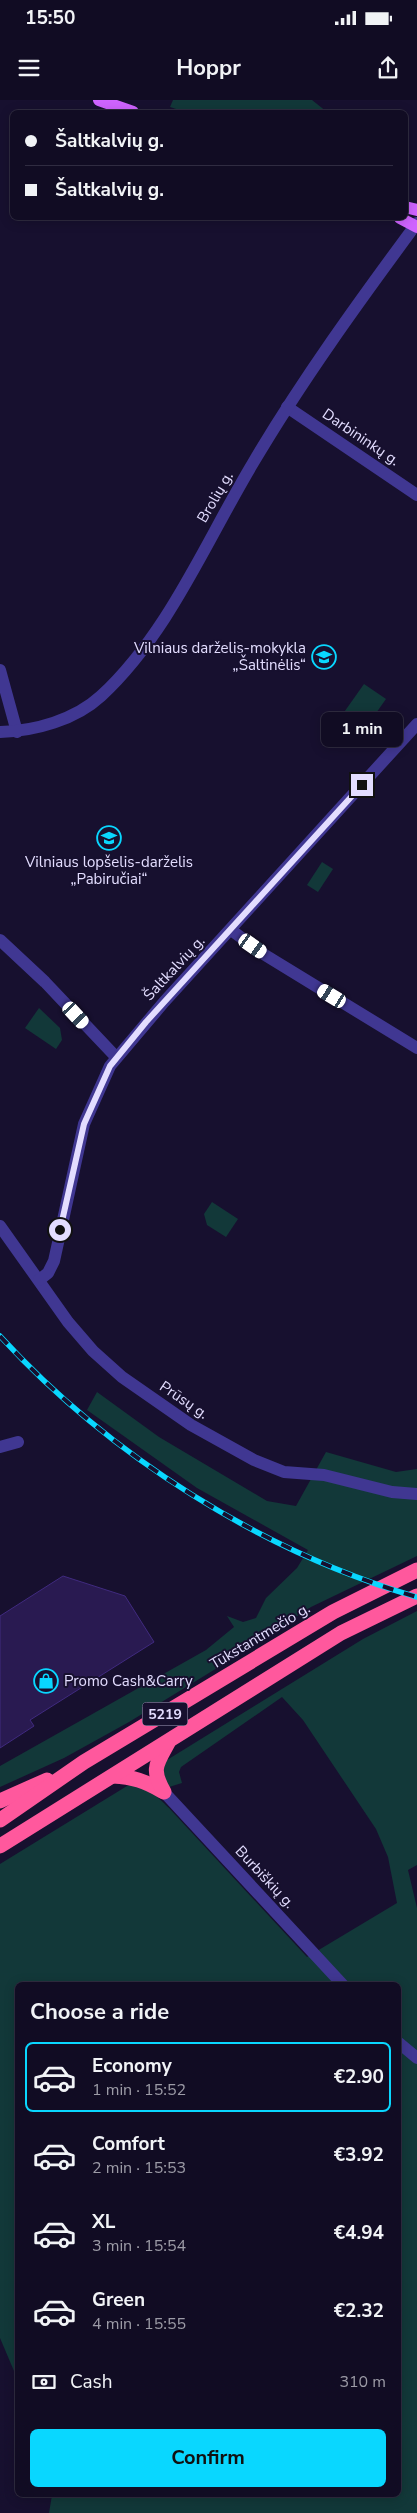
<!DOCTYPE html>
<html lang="en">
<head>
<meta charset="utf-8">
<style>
  :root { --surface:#110c23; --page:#1a152b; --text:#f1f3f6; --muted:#9c9ba6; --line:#302c41; --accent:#09d7ff }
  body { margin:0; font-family:"Nunito Sans",sans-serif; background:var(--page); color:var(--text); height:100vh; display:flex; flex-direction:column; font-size:19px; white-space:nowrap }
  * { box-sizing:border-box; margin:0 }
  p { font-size:16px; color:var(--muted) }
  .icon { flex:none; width:28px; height:28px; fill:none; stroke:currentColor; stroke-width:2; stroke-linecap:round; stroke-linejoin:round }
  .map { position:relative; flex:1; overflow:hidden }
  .details { position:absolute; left:15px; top:1882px; width:386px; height:515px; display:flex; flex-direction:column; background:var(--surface); border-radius:8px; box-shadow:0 2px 12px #0003,0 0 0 1px var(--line) }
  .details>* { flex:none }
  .banner { position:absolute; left:10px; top:10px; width:398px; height:110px; border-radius:8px; box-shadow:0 2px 12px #0003,0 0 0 1px var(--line); display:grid; align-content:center; height:110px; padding:0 15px; background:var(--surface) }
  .end { position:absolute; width:22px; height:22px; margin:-11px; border:6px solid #e3ddff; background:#111; box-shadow:0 0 0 2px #111 }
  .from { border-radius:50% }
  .bubble { position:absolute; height:35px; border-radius:8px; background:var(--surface); box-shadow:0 2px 12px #0003,0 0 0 1px var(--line); font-size:16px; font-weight:700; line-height:35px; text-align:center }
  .car { position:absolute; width:15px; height:30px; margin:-15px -8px; border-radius:6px; box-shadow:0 0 4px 1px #0007; background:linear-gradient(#fff 24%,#345 0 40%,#fff 0 76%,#345 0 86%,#fff 0) }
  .banner b { display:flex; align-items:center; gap:18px; height:48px; font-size:19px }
  .banner b+b { border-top:1px solid var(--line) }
  .banner i { width:12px; height:12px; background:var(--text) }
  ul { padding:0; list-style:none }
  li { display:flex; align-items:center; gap:15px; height:70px; margin:0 10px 8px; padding:0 5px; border:2px solid transparent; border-radius:8px }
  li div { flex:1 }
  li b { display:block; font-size:19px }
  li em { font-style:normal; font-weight:700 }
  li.on { border-color:var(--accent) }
  li>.icon { width:45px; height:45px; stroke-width:1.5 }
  h2 { padding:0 15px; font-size:22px; line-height:60px }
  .pay { display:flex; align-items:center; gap:12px; height:55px; padding:0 15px; font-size:19px }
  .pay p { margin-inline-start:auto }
  .button { display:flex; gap:10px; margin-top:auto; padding:10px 15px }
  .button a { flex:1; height:58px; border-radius:8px; background:var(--accent); color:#111; font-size:20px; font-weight:700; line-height:58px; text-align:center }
  .status { display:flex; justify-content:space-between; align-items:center; height:35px; padding:0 25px; background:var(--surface); direction:ltr }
  .status svg { height:14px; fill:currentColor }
  header { display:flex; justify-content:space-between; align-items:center; height:65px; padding:0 15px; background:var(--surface); font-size:22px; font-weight:700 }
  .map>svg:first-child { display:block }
  .green { fill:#123839 }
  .building { fill:#291a51; stroke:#402a7f }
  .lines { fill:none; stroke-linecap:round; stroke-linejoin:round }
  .minor { stroke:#403792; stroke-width:12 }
  .major { stroke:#cf64ff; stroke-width:12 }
  .highway { stroke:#ff589d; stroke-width:15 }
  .rail-casing { stroke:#09d7ff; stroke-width:5.5 }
  .rail { stroke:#17102f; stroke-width:4; stroke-dasharray:11; stroke-linecap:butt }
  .route { stroke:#e3ddff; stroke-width:6 }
  .labels { text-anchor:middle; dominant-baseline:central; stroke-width:4; stroke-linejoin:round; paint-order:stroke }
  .shield { fill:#17102f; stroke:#a6a0c1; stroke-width:1 }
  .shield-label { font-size:14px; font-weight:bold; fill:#e3ddff }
  .street-label { font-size:15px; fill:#e3ddff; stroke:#17102f }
  .poi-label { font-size:15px; fill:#e3ddff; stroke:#17102f; text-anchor:end }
</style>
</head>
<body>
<div class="status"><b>15:50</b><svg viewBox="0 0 49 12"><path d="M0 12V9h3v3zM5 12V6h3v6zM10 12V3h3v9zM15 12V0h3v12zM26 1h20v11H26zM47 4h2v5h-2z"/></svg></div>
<header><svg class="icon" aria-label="menu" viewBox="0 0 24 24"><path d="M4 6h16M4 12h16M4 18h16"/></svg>Hoppr<svg class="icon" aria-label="share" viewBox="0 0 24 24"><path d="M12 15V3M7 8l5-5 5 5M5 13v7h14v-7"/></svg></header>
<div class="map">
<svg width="417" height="2413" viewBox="0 0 417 2413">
  <rect width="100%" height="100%" fill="#17102f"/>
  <!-- green -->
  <g class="green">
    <path d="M173,0H312L327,12H185L170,7Z"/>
    <path d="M364,584L386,599L357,640L335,625Z"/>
    <path d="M322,762L333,769L318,792L307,785Z"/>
    <path d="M39,908L60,928L62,940L56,949L25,928Z"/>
    <path d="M212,1102L238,1119L226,1137L207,1125L204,1114Z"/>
    <path d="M97,1292L159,1337L267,1401L296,1406L326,1352L396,1372L417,1369V1456L311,1507L253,1546L129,1622L64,1658L0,1687V1666L206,1550L234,1527L227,1516L243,1522L256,1518L266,1498L297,1468L308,1450L197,1388L87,1310Z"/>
    <path d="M417,1511V1765L408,1770L417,1808V2413H49L52,2395H399V1885H18L17,2278L0,2238V1764L127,1686C145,1683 156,1696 169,1708L307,1857L397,1803L388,1757L376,1729L303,1620L282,1597L181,1667L179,1672L182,1683L169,1687L159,1676L167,1660L363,1539Z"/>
  </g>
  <!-- building -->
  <path class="building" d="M63,1476L125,1496L154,1542L30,1620L34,1626L0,1648V1516Z"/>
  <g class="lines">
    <!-- minor -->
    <g class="minor">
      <path d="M287,307L417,395"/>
      <path d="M0,570L17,632"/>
      <path d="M0,632C35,631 75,620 101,596C169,533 206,441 253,363C302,280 360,200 417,123"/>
      <path d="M231,830L265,855L417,948"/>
      <path d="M0,840L45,882L116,957"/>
      <path d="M0,1126L68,1222L93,1251L122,1277L191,1325L254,1360L284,1372L324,1375L392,1392L417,1394"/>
      <path d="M39,1180L48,1173L54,1161L84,1024L110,966L164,902L417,624"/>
      <path d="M0,1347L18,1342"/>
      <path d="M164,1692L343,1885"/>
      <path d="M399,1943L417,1958"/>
    </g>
    <!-- major -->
    <g class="major">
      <path d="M99,0L133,12"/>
      <path d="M405,107L417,110"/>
      <path d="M400,118L417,127"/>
    </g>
    <!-- highway -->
    <g class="highway">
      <path d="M113,1676C133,1677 145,1681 162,1691"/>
      <path d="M164,1692C151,1669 156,1665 168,1643"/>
      <path d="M0,1701L47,1680"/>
      <path d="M0,1720L84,1662L333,1512L417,1470"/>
      <path d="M0,1746L341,1533L417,1496"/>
    </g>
    <!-- rail casing -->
    <g class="rail-casing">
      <path id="rail" d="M0,1236C109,1355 262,1452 417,1497"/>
    </g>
    <!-- rail -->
    <use href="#rail" class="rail"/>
  </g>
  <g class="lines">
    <!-- route -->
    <path class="route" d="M60,1130L84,1024L110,966L146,922L362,685"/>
  </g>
  <!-- icons -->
  <defs>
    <g id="school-ring" transform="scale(1.25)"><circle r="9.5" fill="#17102f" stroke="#09d7ff" stroke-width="1.5"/><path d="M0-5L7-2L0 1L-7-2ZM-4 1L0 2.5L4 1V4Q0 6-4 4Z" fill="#09d7ff"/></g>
    <g id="shop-ring" transform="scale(1.25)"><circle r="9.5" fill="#17102f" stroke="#09d7ff" stroke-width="1.5"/><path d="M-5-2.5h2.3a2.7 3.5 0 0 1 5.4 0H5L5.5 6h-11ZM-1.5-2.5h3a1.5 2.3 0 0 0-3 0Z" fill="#09d7ff"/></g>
  </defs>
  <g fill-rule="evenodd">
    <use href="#school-ring" x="324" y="557"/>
    <use href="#school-ring" x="109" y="738"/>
    <use href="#shop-ring" x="46" y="1581"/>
  </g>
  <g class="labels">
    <!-- shield labels -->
    <rect class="shield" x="142.5" y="1602.5" width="45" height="23" rx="4"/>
    <g class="shield-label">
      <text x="165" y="1614">5219</text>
    </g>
    <!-- street labels -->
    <g class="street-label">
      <text transform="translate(361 337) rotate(34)">Darbininkų g.</text>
      <text transform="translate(215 397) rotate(-60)">Brolių g.</text>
      <text transform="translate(174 868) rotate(-47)">Šaltkalvių g.</text>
      <text transform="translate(184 1300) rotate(34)">Prūsų g.</text>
      <text transform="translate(260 1536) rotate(-31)">Tūkstantmečio g.</text>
      <text transform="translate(265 1777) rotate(47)">Burbiškių g.</text>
    </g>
    <!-- poi labels -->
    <g class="poi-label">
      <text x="306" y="548">Vilniaus darželis-mokykla<tspan x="306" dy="17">„Šaltinėlis“</tspan></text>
      <text x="109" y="762" text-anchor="middle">Vilniaus lopšelis-darželis<tspan x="109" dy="17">„Pabiručiai“</tspan></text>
      <text x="64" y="1581" text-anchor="start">Promo Cash&amp;Carry</text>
    </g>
  </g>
</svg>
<i class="end from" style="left:60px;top:1130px"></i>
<i class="end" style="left:362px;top:685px"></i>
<div class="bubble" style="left:321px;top:612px;width:82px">1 min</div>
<i class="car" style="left:253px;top:846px;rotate:125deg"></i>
<i class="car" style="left:332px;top:896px;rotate:301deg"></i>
<i class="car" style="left:76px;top:915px;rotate:137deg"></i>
<div class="banner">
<b><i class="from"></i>Šaltkalvių g.</b>
<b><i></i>Šaltkalvių g.</b>
</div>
<section class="details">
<h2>Choose a ride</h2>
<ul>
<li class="on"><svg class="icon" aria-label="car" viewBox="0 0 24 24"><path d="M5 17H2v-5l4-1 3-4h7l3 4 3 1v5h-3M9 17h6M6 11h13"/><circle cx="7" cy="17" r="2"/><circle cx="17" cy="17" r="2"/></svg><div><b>Economy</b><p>1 min · 15:52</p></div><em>€2.90</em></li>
<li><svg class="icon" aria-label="car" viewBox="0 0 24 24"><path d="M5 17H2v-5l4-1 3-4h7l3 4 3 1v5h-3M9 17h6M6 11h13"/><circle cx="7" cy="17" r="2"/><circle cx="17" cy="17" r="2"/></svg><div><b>Comfort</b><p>2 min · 15:53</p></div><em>€3.92</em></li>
<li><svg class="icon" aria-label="car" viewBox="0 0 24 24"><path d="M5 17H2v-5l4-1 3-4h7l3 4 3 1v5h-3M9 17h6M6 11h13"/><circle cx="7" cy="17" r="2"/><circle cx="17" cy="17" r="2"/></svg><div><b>XL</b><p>3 min · 15:54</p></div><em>€4.94</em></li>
<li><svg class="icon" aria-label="car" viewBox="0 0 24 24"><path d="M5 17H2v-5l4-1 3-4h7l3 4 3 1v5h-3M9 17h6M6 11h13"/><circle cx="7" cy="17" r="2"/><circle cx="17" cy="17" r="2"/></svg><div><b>Green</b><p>4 min · 15:55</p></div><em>€2.32</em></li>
</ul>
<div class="pay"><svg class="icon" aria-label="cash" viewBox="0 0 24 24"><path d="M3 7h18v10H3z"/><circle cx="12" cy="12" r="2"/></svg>Cash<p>310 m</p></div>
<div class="button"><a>Confirm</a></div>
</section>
</div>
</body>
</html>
